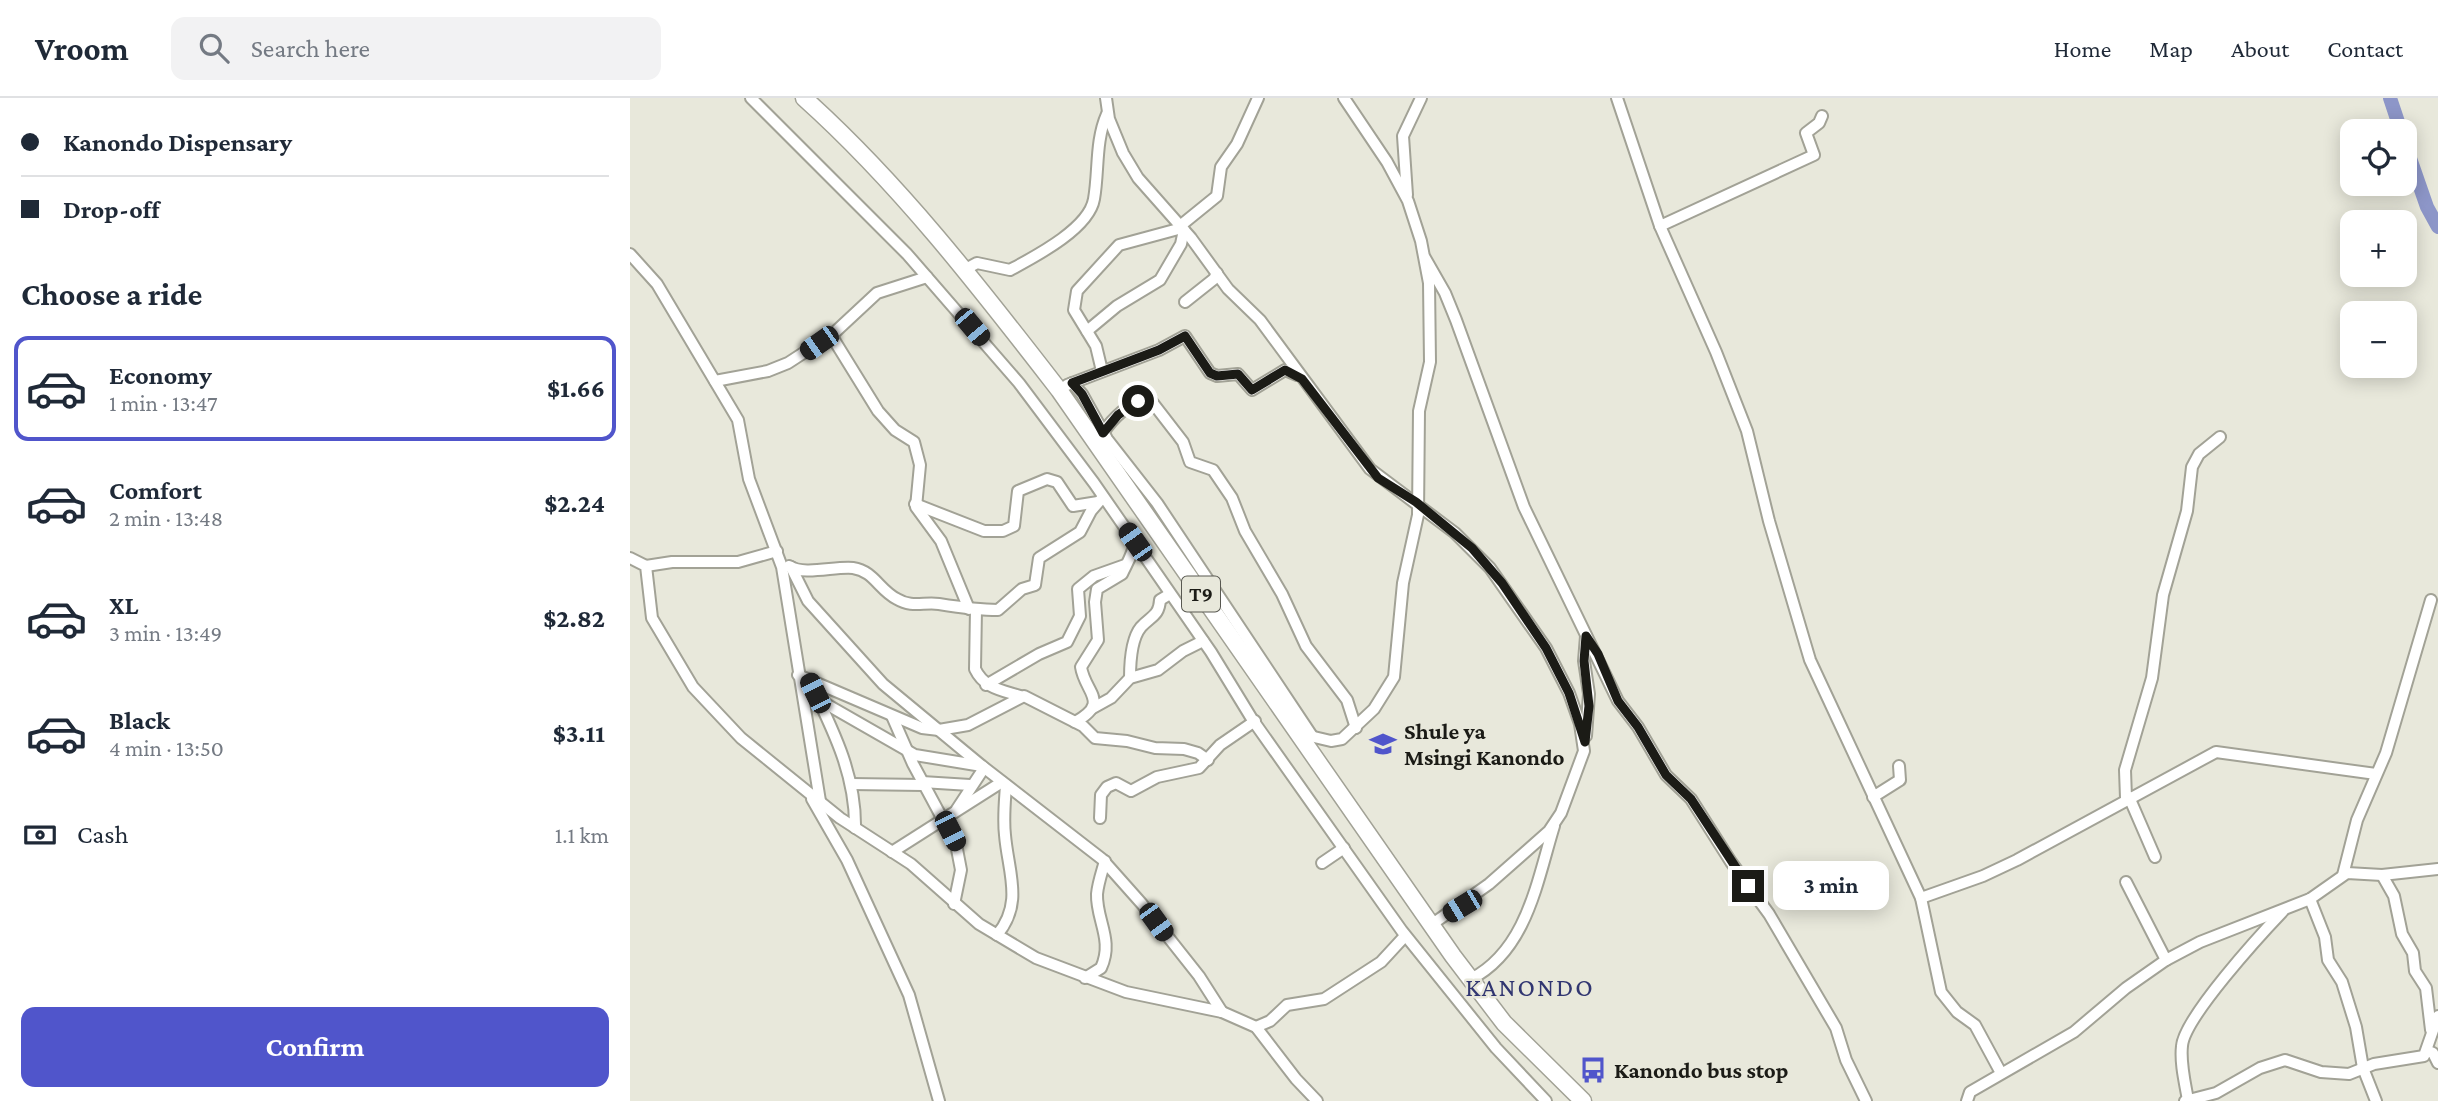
<!DOCTYPE html>
<html lang="en">
<head>
<meta charset="utf-8">
<style>
  :root { --surface:#fff; --page:#f2f2f3; --text:#1f2937; --muted:#747a83; --line:#e0e1e3; --accent:#5055cb }
  body { margin:0; font-family:"Crimson Pro",serif; background:var(--page); color:var(--text); height:100vh; display:flex; flex-direction:column; font-size:26px; white-space:nowrap }
  * { box-sizing:border-box; margin:0 }
  p { font-size:23px; color:var(--muted) }
  .icon { flex:none; width:38px; height:38px; fill:none; stroke:currentColor; stroke-width:2; stroke-linecap:round; stroke-linejoin:round }
  .map { position:relative; flex:1; overflow:hidden }
  .sheet { display:flex; flex-direction:column; background:var(--surface); width:630px }
  .sheet>* { flex:none }
  .top-card { display:grid; align-content:center; height:154px; padding:0 21px; background:var(--surface) }
  .fabs { position:absolute; left:1710px; top:21px; display:grid; gap:14px }
  .fabs a { display:grid; place-items:center; width:77px; height:77px; border-radius:14px; background:var(--surface); box-shadow:0 4px 18px #0003; font-size:35px }
  .end { position:absolute; width:32px; height:32px; margin:-16px; border:9px solid #1b1b16; background:#fff; box-shadow:0 0 0 4px #fff }
  .from { border-radius:50% }
  .bubble { position:absolute; height:49px; border-radius:14px; background:var(--surface); box-shadow:0 4px 18px #0003; font-size:23px; font-weight:700; line-height:49px; text-align:center }
  .car { position:absolute; width:21px; height:42px; margin:-21px -10px; border-radius:9px; box-shadow:0 0 5px 2px #0007; background:linear-gradient(#222 24%,#8ab4d8 0 40%,#222 0 76%,#8ab4d8 0 86%,#222 0) }
  .top-card b { display:flex; align-items:center; gap:24px; height:66px; font-size:26px }
  .top-card b+b { border-top:2px solid var(--line) }
  .top-card i { width:18px; height:18px; background:var(--text) }
  ul { padding:0; list-style:none }
  li { display:flex; align-items:center; gap:21px; height:105px; margin:0 14px 10px; padding:0 7px; border:4px solid transparent; border-radius:14px }
  li div { flex:1 }
  li b { display:block; font-size:26px }
  li em { font-style:normal; font-weight:700 }
  li.active { border-color:var(--accent) }
  li>.icon { width:63px; height:63px; stroke-width:1.5 }
  h2 { padding:0 21px; font-size:32px; line-height:84px }
  .pay { display:flex; align-items:center; gap:18px; height:77px; padding:0 21px; font-size:26px }
  .pay p { margin-inline-start:auto }
  .cta { display:flex; gap:14px; margin-top:auto; padding:14px 21px }
  .cta a { flex:1; height:80px; border-radius:14px; background:var(--accent); color:#fff; font-size:28px; font-weight:700; line-height:80px; text-align:center }
  header { display:flex; align-items:center; gap:42px; box-sizing:border-box; height:98px; padding:0 35px; background:var(--surface); border-bottom:2px solid var(--line) }
  header strong { font-size:33px }
  nav { display:flex; gap:38px; margin-inline-start:auto; font-size:24px }
  .search { width:490px; height:63px; background:var(--page); display:flex; align-items:center; gap:18px; box-sizing:border-box; padding:0 24px; border-radius:14px; color:var(--muted); font-size:26px }
  main { display:flex; flex:1; min-height:0 }
  .map>svg:first-child { display:block }
  .lines { fill:none; stroke-linecap:round; stroke-linejoin:round }
  .river { stroke:#8d96c8; stroke-width:14 }
  .minor-casing { stroke:#a2a296; stroke-width:14 }
  .highway-casing { stroke:#a2a296; stroke-width:19 }
  .minor { stroke:#fff; stroke-width:10 }
  .highway { stroke:#fff; stroke-width:16 }
  .route { stroke:#1b1b16; stroke-width:9 }
  .labels { text-anchor:middle; dominant-baseline:central; stroke-width:5; stroke-linejoin:round; paint-order:stroke }
  .shield { fill:#e8e8db; stroke:#585851; stroke-width:2 }
  .shield-label { font-size:21px; font-weight:bold; fill:#1b1b16 }
  .poi-label { font-size:23px; font-weight:bold; fill:#1b1b16; stroke:#e8e8db; text-anchor:start }
  .quarter-label { font-size:26px; letter-spacing:2px; fill:#313671; stroke:#e8e8db }
</style>
</head>
<body>
<header>
<strong>Vroom</strong>
<div class="search"><svg class="icon" aria-label="search" viewBox="0 0 24 24"><circle cx="10" cy="10" r="6"/><path d="M15 15l6 6"/></svg>Search here</div>
<nav><a>Home</a><a>Map</a><a>About</a><a>Contact</a></nav>
</header>
<main>
<section class="sheet">
<div class="top-card">
<b><i class="from"></i>Kanondo Dispensary</b>
<b><i></i>Drop-off</b>
</div>
<h2>Choose a ride</h2>
<ul>
<li class="active"><svg class="icon" aria-label="car" viewBox="0 0 24 24"><path d="M5 17H2v-5l4-1 3-4h7l3 4 3 1v5h-3M9 17h6M6 11h13"/><circle cx="7" cy="17" r="2"/><circle cx="17" cy="17" r="2"/></svg><div><b>Economy</b><p>1 min · 13:47</p></div><em>$1.66</em></li>
<li><svg class="icon" aria-label="car" viewBox="0 0 24 24"><path d="M5 17H2v-5l4-1 3-4h7l3 4 3 1v5h-3M9 17h6M6 11h13"/><circle cx="7" cy="17" r="2"/><circle cx="17" cy="17" r="2"/></svg><div><b>Comfort</b><p>2 min · 13:48</p></div><em>$2.24</em></li>
<li><svg class="icon" aria-label="car" viewBox="0 0 24 24"><path d="M5 17H2v-5l4-1 3-4h7l3 4 3 1v5h-3M9 17h6M6 11h13"/><circle cx="7" cy="17" r="2"/><circle cx="17" cy="17" r="2"/></svg><div><b>XL</b><p>3 min · 13:49</p></div><em>$2.82</em></li>
<li><svg class="icon" aria-label="car" viewBox="0 0 24 24"><path d="M5 17H2v-5l4-1 3-4h7l3 4 3 1v5h-3M9 17h6M6 11h13"/><circle cx="7" cy="17" r="2"/><circle cx="17" cy="17" r="2"/></svg><div><b>Black</b><p>4 min · 13:50</p></div><em>$3.11</em></li>
</ul>
<div class="pay"><svg class="icon" aria-label="cash" viewBox="0 0 24 24"><path d="M3 7h18v10H3z"/><circle cx="12" cy="12" r="2"/></svg>Cash<p>1.1 km</p></div>
<div class="cta"><a>Confirm</a></div>
</section>
<div class="map">
<svg width="1808" height="1003" viewBox="0 0 1808 1003">
  <rect width="100%" height="100%" fill="#e8e8db"/>
  <g class="lines">
    <!-- river -->
    <g class="river">
      <path d="M1760,0L1771,33"/>
      <path d="M1774,43L1797,109L1808,129"/>
    </g>
    <!-- minor casing -->
    <g class="minor-casing">
      <g id="minor">
        <path d="M121,0L277,156L389,285L464,385L581,554L622,621L772,833L866,950L916,1003"/>
        <path d="M476,0L479,21L493,55L508,80L561,140L598,191L630,222L740,371L825,435L860,470L916,550L939,595L950,626L954,653L931,715L919,733L859,786L801,827"/>
        <path d="M987,0L1030,128L1086,254L1117,333L1139,423L1180,562L1291,800L1311,894L1327,914L1345,927L1371,975"/>
        <path d="M777,97L773,38L791,0"/>
        <path d="M550,128L587,98L591,69L607,46L628,0"/>
        <path d="M1030,128L1184,57L1176,35L1189,25L1192,18"/>
        <path d="M0,156L27,186L108,322L119,381L152,469L190,703"/>
        <path d="M795,160L815,195L826,222L894,409L988,603L1008,629L1036,677L1061,701L1101,764L1139,816L1206,930L1216,962L1236,1003"/>
        <path d="M334,172L347,165L380,172C404,159 459,131 464,101C469,73 465,43 477,16"/>
        <path d="M555,204L584,181L587,175"/>
        <path d="M457,233L487,208L530,182L551,146L554,132"/>
        <path d="M201,237L248,313L265,332L284,344L290,367L286,409L311,443L339,511"/>
        <path d="M472,273L466,248L444,212L447,193L489,147L552,130"/>
        <path d="M85,283L138,273L158,265L204,235L247,195L297,179"/>
        <path d="M442,285L452,296L477,341L527,405L682,638"/>
        <path d="M437,287L529,252L555,238L580,275L587,278L608,276L622,292L655,272L667,277"/>
        <path d="M473,335C482,321 502,301 519,300L553,344L560,364L583,372L602,400L615,433L652,496L676,548L717,602L726,630"/>
        <path d="M285,406L354,433H373L384,428L388,393L417,381L427,384L443,408L468,404"/>
        <path d="M0,460L16,468L22,520L63,589L111,640L210,720L281,766L349,826L406,860L496,894L592,914L626,929L666,981L687,1003"/>
        <path d="M16,468L42,464H108L147,453"/>
        <path d="M159,468C174,478 205,468 223,470C244,473 249,492 267,501C282,510 293,504 309,506C328,509 348,512 368,512L392,491L405,487L409,460L450,434L461,413L473,399"/>
        <path d="M161,469L178,503L253,586L352,668L472,761L512,806L569,878L592,914"/>
        <path d="M346,511L345,571C354,590 371,592 390,598"/>
        <path d="M168,577L292,630L309,632L338,627L394,598L453,628L465,640L497,643L525,650L554,651L568,655L578,662"/>
        <path d="M500,580C500,564 501,541 511,529C521,518 529,518 530,502L540,496"/>
        <path d="M179,582C202,630 226,676 225,730"/>
        <path d="M356,587L409,556L437,544L450,518L448,491L464,478L495,467"/>
        <path d="M189,602L285,657L352,668"/>
        <path d="M463,610L481,600L500,580L528,572L553,553L573,543"/>
        <path d="M262,618L283,666L326,746L331,772L324,806"/>
        <path d="M445,624C481,604 455,595 451,569L468,542L465,504L467,491L492,476C497,465 503,456 505,444"/>
        <path d="M667,635L701,643L712,641L744,611L764,579L773,485L788,417L789,313L800,264L799,185L791,143L778,103L757,64L714,0"/>
        <path d="M956,638L959,596L954,563L956,538"/>
        <path d="M292,684L340,687"/>
        <path d="M221,686L293,687"/>
        <path d="M1243,699L1270,682L1269,668"/>
        <path d="M1499,699L1525,759"/>
        <path d="M1496,700L1495,672L1522,580L1533,497L1557,413L1562,369L1569,356L1590,339"/>
        <path d="M182,701L217,762L279,897L309,1003"/>
        <path d="M327,711L354,670"/>
        <path d="M470,720L471,697L477,689L486,685L501,693L527,679L569,670L590,647L625,623"/>
        <path d="M262,754L372,684"/>
        <path d="M692,765L714,750"/>
        <path d="M1713,777L1727,722L1756,655L1801,502"/>
        <path d="M1752,777L1764,798L1772,836L1783,855L1785,873L1796,890L1801,932"/>
        <path d="M1496,784L1536,862"/>
        <path d="M1291,800L1353,778L1387,762L1586,654L1746,676"/>
        <path d="M1680,801L1695,839L1698,862L1712,884L1726,929L1733,970L1746,1003"/>
        <path d="M367,837C394,805 378,774 375,737C373,720 375,703 376,687"/>
        <path d="M455,880L471,870C484,842 466,822 467,796C468,785 472,774 475,763"/>
        <path d="M841,881C897,852 907,783 924,728"/>
        <path d="M626,929L640,923L657,907L694,901L751,864L775,838"/>
        <path d="M1798,953L1803,955L1808,965"/>
        <path d="M1558,1002C1555,985 1550,965 1552,948C1554,920 1631,836 1653,813"/>
        <path d="M1337,1003L1340,994L1444,934L1496,890L1536,862L1570,844L1680,801L1717,775L1752,777L1808,771"/>
        <path d="M1555,1003L1586,995L1630,970L1655,962L1691,974L1719,976L1744,966L1794,958L1808,918"/>
      </g>
    </g>
    <!-- highway casing -->
    <g class="highway-casing">
      <path id="highway" d="M174,0C270,86 350,190 429,292L823,858L874,925L953,1003"/>
    </g>
    <!-- minor -->
    <use href="#minor" class="minor"/>
    <!-- highway -->
    <use href="#highway" class="highway"/>
  </g>
  <g class="lines">
    <!-- route -->
    <path class="route" d="M508,303L488,317L473,335L452,296L442,285L529,252L555,238L580,275L587,278L608,276L622,292L655,272L672,281L748,380L786,404L842,450L872,485L916,550L939,595L955,644L959,608L954,563L956,538L968,556L988,603L1008,629L1036,677L1061,701L1118,788"/>
  </g>
  <!-- icons -->
  <defs>
    <g id="school-bare" transform="scale(2.1)"><path d="M0-5L7-2L0 1L-7-2ZM-4 1L0 2.5L4 1V4Q0 6-4 4Z" fill="#5055cb" stroke="#e8e8db" stroke-width="2.5" paint-order="stroke"/></g>
    <g id="bus-bare" transform="scale(2.1)"><path d="M-5-6H5V4H4V6H2V4H-2V6H-4V4H-5ZM-3.5-4V0h7V-4ZM-3.5 1.2v1.5H-2V1.2ZM2 1.2v1.5H3.5V1.2Z" fill="#5055cb" stroke="#e8e8db" stroke-width="2.5" paint-order="stroke"/></g>
  </defs>
  <g fill-rule="evenodd">
    <use href="#school-bare" x="753" y="646"/>
    <use href="#bus-bare" x="963" y="972"/>
  </g>
  <g class="labels">
    <!-- shield labels -->
    <rect class="shield" x="552" y="478.5" width="38" height="35" rx="5"/>
    <g class="shield-label">
      <text x="571" y="496">T9</text>
    </g>
    <!-- poi labels -->
    <g class="poi-label">
      <text x="774" y="633">Shule ya<tspan x="774" dy="26">Msingi Kanondo</tspan></text>
      <text x="984" y="972">Kanondo bus stop</text>
    </g>
    <!-- quarter labels -->
    <g class="quarter-label">
      <text x="900" y="889">KANONDO</text>
    </g>
  </g>
</svg>
<div class="fabs">
<a><svg class="icon" aria-label="locate" viewBox="0 0 24 24"><circle cx="12" cy="12" r="6"/><path d="M12 2v4M12 18v4M2 12h4M18 12h4"/></svg></a>
<a>+</a>
<a>−</a>
</div>
<i class="end from" style="left:508px;top:303px"></i>
<i class="end" style="left:1118px;top:788px"></i>
<div class="bubble" style="left:1143px;top:763px;width:116px">3 min</div>
<i class="car" style="left:342px;top:229px;rotate:140deg"></i>
<i class="car" style="left:189px;top:245px;rotate:235deg"></i>
<i class="car" style="left:505px;top:444px;rotate:325deg"></i>
<i class="car" style="left:185px;top:595px;rotate:334deg"></i>
<i class="car" style="left:320px;top:733px;rotate:153deg"></i>
<i class="car" style="left:832px;top:808px;rotate:239deg"></i>
<i class="car" style="left:526px;top:824px;rotate:144deg"></i>
</div>
</main>
</body>
</html>
